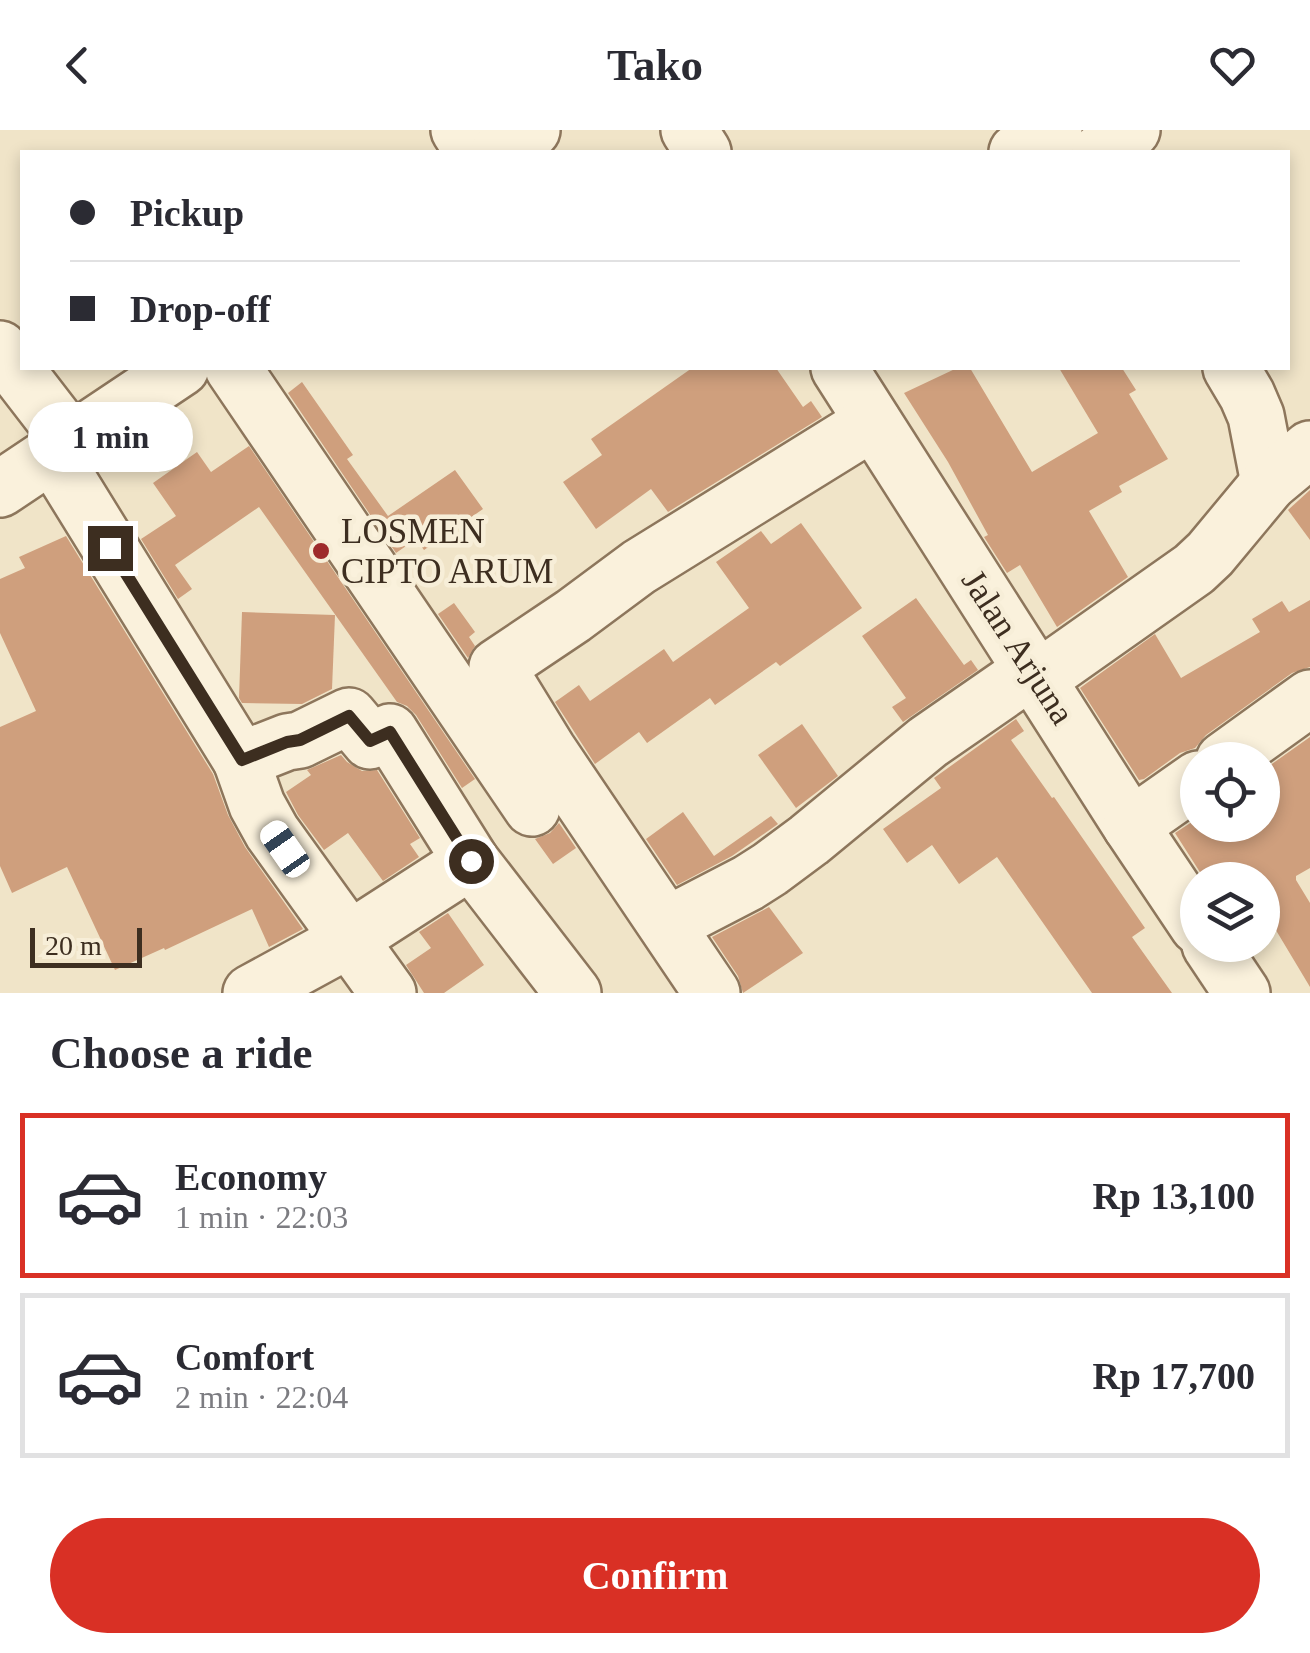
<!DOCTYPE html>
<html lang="en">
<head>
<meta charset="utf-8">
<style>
  :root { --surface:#fff; --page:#f7f7f7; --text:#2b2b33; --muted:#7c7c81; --line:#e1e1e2; --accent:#d93025 }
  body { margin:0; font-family:Georgia,serif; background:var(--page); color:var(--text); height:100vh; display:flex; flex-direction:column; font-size:38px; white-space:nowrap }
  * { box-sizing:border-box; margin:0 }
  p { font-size:32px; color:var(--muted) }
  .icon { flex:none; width:55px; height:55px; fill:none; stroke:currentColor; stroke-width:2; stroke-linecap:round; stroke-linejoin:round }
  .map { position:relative; height:863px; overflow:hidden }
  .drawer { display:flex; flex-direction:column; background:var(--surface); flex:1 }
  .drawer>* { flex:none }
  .guide { position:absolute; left:20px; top:20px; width:1270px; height:220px; border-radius:0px; box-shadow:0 5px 15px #0003; display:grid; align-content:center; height:220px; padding:0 50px; background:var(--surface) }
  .fabs { position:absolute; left:1180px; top:612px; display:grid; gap:20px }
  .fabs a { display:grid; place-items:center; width:100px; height:100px; border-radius:50%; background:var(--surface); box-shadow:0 5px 15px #0003; font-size:50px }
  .scale { position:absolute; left:30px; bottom:25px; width:112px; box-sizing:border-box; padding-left:10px; border:5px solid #3d2e20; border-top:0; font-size:28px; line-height:35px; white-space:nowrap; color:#3d2e20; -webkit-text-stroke:8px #f7eed8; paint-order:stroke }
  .end { position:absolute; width:45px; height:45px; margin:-22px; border:12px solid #3d2e20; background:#fff; box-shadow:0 0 0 5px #fff }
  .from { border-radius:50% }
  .bubble { position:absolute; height:70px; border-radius:35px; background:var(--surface); box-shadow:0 5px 15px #0003; font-size:32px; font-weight:800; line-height:70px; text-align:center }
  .car { position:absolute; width:30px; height:60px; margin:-30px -15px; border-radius:12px; box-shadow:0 0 8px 2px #0007; background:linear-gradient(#fff 24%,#345 0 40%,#fff 0 76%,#345 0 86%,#fff 0) }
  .guide b { display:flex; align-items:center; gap:35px; height:95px; font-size:38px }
  .guide b+b { border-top:2px solid var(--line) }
  .guide i { width:25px; height:25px; background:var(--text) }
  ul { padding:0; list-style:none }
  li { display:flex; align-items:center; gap:30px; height:165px; margin:0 20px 15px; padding:0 30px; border:5px solid var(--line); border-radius:0px }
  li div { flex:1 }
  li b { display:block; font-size:38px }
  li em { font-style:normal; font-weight:800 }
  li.on { border-color:var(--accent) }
  li>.icon { width:90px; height:90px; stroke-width:1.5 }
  h2 { padding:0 50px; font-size:45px; line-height:120px }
  .button { display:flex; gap:20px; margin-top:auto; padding:20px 50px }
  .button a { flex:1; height:115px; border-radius:60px; background:var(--accent); color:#fff; font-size:40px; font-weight:800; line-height:115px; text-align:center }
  header { display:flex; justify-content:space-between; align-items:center; height:130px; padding:0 50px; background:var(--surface); font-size:45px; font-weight:800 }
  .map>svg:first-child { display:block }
  .building { fill:#cf9f7d }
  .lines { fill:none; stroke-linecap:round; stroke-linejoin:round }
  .minor-casing { stroke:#8d765c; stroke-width:60 }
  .minor { stroke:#faf1dc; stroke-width:55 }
  .route { stroke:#3d2e20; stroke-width:12 }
  .poi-dot { fill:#9e2a2b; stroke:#f7eed8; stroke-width:4 }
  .labels { text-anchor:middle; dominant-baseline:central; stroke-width:9; stroke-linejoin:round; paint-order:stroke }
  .poi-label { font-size:35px; fill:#3d2e20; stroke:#f7eed8; text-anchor:start }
  .street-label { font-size:35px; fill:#3d2e20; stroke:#f7eed8 }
</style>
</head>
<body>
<header><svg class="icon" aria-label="back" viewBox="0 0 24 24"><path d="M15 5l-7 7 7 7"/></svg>Tako<svg class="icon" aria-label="heart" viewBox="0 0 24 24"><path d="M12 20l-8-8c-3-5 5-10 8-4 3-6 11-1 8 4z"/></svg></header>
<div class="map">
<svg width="1310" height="863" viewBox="0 0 1310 863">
  <rect width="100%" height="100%" fill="#f0e4c8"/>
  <!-- building -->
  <g class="building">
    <path d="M692,238H776L803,277L811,271L822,287L668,382L651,359L596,399L563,352L602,325L591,309Z"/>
    <path d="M957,238H970L1032,342L1098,303L1059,238H1122L1136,260L1129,264L1168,329L1119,356L1122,362L1089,381L1128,447L1057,497L1020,435L1007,443L984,407L988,405L948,332L904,263Z"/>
    <path d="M302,252L353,325L347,329L388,386L455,340L483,379L424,420L416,409L396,423L288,263Z"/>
    <path d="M249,316L475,649L462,658L416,585L407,576L397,572L259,377L175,435L192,459L178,469L141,409L176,386L153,353L197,322L211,342Z"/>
    <path d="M1310,360V410L1288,380Z"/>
    <path d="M801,393L862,478L780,536L776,532L715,575L710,568L647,613L639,602L595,634L555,572L579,555L590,571L664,519L673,532L749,478L716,432L761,401L771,414Z"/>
    <path d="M66,406L213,644L228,685L245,717L303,799L269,817L252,779L165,820L164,818L115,840L67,737L12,763L0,736V597L36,581L0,503V449L25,438L19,427Z"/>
    <path d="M916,468L964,535L971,530L978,540L903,592L892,577L906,568L862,506Z"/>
    <path d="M1310,470V537L1292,543L1206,605L1195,618L1180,623L1144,649L1139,650L1080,558L1155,504L1181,548L1260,502L1252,489L1282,471L1289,482Z"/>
    <path d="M454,473L475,502L469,507L475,516L468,528L438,484Z"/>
    <path d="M242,482L335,485L332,559L302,574L242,573L239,568Z"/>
    <path d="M1016,589L1024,601L1011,610L1052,668L1054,667L1145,798L1132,807L1172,863H1092L997,727L959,754L932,715L907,733L883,699L941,658L934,648Z"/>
    <path d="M802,594L838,646L796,678L758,625Z"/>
    <path d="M1310,607V738L1296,746V750L1310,773V857L1262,777V750H1205L1175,703L1198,688V695H1262V641Z"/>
    <path d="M341,625L347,632L362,641L377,640L420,708L410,714L419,727L383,751L348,703L324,720L298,685L286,662L311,645L307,640Z"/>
    <path d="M683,682L714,726L771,686L778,694L732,726L677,755L646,709Z"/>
    <path d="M559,693L576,718L553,734L535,709L550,703Z"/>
    <path d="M769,777L803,823L743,863L738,846L712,807Z"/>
    <path d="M448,783L484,835L444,863H424L406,835L431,818L419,802Z"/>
  </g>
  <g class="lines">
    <!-- minor casing -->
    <g class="minor-casing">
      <g id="minor">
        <path d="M459,0L473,22"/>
        <path d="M689,0L703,22"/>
        <path d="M499,22L532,0"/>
        <path d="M1017,22L1054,0"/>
        <path d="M1100,22L1132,0"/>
        <path d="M0,219L71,311"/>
        <path d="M233,238L532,678"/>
        <path d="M839,238L1131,696L1198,796"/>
        <path d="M1231,238L1247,265L1256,286L1269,353"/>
        <path d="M52,324L241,630L287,612L300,610L349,586L370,611L390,602L471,731L573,863"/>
        <path d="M0,359L181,238"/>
        <path d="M1038,549L1194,439L1210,424L1269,353L1310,319"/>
        <path d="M241,630L257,675L272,702L388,863"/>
        <path d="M1224,630L1310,568"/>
        <path d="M1131,696L1198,649"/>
        <path d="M667,795L748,753L770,739L809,710L928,612L1032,540"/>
        <path d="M1210,815L1242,863"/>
        <path d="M251,863L350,809L471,731"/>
        <path d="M712,863L548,620L497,537L573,486L639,437L873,292"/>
      </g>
    </g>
    <!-- minor -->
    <use href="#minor" class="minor"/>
  </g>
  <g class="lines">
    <!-- route -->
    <path class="route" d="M110,418L242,630L287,612L300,610L349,586L370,611L390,602L471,731"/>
  </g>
  <!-- markers -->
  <circle class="poi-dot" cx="321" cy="421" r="10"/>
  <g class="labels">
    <!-- poi labels -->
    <g class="poi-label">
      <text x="341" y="401">LOSMEN<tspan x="341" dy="40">CIPTO ARUM</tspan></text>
    </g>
    <!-- street labels -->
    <g class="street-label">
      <text transform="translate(1018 517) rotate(57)">Jalan Arjuna</text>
    </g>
  </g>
</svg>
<div class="fabs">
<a><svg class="icon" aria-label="locate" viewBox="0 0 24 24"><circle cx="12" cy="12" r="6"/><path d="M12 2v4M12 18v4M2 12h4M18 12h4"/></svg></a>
<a><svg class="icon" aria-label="layers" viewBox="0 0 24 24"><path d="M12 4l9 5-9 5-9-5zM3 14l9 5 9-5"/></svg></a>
</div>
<div class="scale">20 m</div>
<i class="end from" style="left:471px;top:731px"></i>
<i class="end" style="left:110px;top:418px"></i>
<div class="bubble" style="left:28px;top:272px;width:165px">1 min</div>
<i class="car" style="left:285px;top:719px;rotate:325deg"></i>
<div class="guide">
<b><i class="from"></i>Pickup</b>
<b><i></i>Drop-off</b>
</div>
</div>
<section class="drawer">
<h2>Choose a ride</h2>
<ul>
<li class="on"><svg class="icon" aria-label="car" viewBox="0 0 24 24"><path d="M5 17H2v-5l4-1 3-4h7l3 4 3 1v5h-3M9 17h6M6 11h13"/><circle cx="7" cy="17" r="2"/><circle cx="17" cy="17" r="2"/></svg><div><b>Economy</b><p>1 min · 22:03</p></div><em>Rp 13,100</em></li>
<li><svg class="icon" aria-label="car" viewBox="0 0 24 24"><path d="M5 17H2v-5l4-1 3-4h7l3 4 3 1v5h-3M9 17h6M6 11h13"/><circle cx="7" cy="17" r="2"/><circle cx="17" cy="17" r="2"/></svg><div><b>Comfort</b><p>2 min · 22:04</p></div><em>Rp 17,700</em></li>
</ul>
<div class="button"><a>Confirm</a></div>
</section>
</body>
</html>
